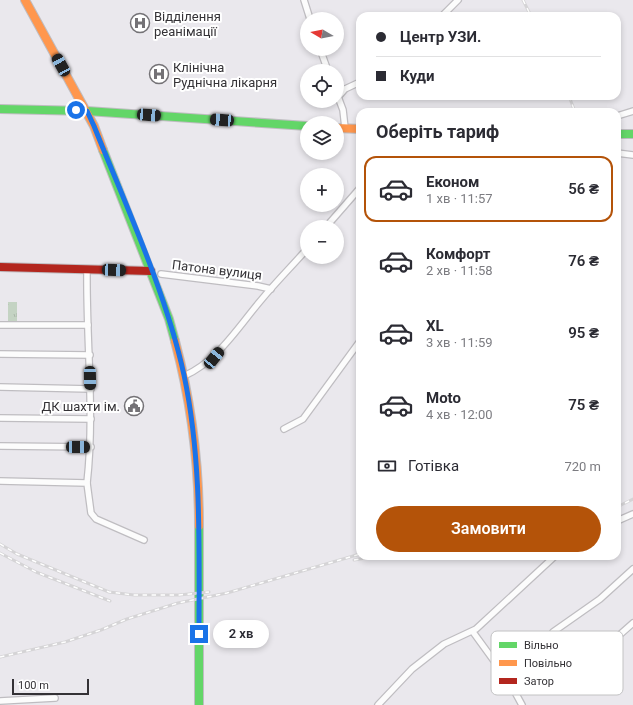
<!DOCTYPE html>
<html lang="uk">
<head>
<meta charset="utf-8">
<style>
  :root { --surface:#fff; --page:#f2f2f3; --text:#2b2b33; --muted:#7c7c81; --line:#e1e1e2; --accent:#b45309 }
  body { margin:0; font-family:Roboto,sans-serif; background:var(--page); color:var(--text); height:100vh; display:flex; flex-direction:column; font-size:15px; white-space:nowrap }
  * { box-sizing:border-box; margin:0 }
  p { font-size:13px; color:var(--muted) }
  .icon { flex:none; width:22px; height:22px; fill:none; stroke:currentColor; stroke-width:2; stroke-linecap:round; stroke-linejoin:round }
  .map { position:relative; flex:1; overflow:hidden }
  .panel { position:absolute; left:356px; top:108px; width:265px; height:452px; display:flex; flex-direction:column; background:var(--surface); border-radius:12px; box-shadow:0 2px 6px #0003 }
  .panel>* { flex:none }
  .banner { position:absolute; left:356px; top:12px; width:265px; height:88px; border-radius:12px; box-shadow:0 2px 6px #0003; display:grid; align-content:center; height:88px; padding:0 20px; background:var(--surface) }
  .needle { width:26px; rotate:280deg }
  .controls { position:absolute; left:300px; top:12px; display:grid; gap:8px }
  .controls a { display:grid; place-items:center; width:44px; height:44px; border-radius:50%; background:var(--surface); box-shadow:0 2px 6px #0003; font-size:20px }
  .scale { position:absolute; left:12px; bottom:10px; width:77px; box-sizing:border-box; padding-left:4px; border:2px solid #343236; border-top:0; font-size:11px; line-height:14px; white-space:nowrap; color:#343236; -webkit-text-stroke:3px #fff; paint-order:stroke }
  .end { position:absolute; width:18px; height:18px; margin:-9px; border:5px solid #1a73e8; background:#fff; box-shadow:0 0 0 2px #fff }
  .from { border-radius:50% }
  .bubble { position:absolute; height:28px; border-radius:14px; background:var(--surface); box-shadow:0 2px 6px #0003; font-size:13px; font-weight:600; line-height:28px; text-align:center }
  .car { position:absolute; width:12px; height:24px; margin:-12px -6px; border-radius:5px; box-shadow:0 0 3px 1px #0007; background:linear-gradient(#222 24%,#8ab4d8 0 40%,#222 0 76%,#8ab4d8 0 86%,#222 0) }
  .banner b { display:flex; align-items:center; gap:14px; height:38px; font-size:15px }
  .banner b+b { border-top:1px solid var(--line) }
  .banner i { width:10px; height:10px; background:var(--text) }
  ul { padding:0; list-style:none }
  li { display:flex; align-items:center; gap:12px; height:66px; margin:0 8px 6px; padding:0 12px; border:2px solid transparent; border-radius:12px }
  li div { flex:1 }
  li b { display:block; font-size:15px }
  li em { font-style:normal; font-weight:600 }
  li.active { border-color:var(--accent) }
  li>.icon { width:36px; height:36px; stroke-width:1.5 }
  h2 { padding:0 20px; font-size:18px; line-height:48px }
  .pay { display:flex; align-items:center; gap:10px; height:44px; padding:0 20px; font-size:15px }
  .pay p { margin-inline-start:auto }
  .primary-button { display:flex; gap:8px; margin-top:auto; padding:8px 20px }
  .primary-button a { flex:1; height:46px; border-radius:24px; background:var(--accent); color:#fff; font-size:16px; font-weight:600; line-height:46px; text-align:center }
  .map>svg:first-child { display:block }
  .park { fill:url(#park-tufts) }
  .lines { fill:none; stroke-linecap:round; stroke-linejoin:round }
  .street-casing { stroke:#bfbdc1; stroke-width:8 }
  .fast-casing { stroke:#bfbdc1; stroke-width:10 }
  .slow-casing { stroke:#bfbdc1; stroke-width:10 }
  .jam-casing { stroke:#bfbdc1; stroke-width:10 }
  .street { stroke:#fcfcfc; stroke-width:5.5 }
  .fast { stroke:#63d668; stroke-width:8 }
  .slow { stroke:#ff974d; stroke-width:8 }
  .jam { stroke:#b3261e; stroke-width:8 }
  .rail-casing { stroke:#d5d4d6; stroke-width:3 }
  .rail { stroke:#fff; stroke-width:1.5; stroke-dasharray:4.5; stroke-linecap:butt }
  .route { stroke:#1a73e8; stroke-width:5 }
  .labels { text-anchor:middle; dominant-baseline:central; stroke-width:4; stroke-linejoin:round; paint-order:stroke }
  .poi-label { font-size:13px; fill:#343236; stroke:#fff; text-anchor:start }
  .street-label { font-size:13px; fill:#343236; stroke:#fff }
  .key { fill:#fff; stroke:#c2c2c3; stroke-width:1 }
  .key-label { font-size:11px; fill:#343236 }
</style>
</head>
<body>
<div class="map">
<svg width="633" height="705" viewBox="0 0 633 705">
  <defs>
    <pattern id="park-tufts" width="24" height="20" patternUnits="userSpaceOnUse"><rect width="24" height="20" fill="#c4d3c3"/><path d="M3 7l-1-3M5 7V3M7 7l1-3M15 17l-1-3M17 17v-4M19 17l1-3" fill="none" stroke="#a9b6a8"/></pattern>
  </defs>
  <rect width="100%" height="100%" fill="#eae8ed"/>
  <!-- park -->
  <rect class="park" x="8" y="302" width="9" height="21"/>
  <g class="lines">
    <!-- street casing -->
    <g class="street-casing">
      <g id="street">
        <path d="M304,0L310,19"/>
        <path d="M442,16L458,0"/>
        <path d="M320,49L328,71"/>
        <path d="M337,94L343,110L345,128"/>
        <path d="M338,97L345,89L360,82"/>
        <path d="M617,116L633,111"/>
        <path d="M617,153L633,155"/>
        <path d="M326,227L360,188"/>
        <path d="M161,274L258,286L271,289"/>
        <path d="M0,325H88"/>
        <path d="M0,354L90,355"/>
        <path d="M184,376C218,361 238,327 262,299C276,282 292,266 307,249"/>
        <path d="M0,387L91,389"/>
        <path d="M0,418L91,419"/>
        <path d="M284,429L303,419L360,341"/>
        <path d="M0,446L91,447"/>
        <path d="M0,481L87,483L91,513L96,519L144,540"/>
        <path d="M87,483C95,412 86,341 87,269"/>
        <path d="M617,521L633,514"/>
        <path d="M473,632L510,683L522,705"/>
        <path d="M563,680L590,661L633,623"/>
        <path d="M510,683L541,660L545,643L553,632L600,599L633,569"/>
        <path d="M0,701L55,698"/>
        <path d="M378,705L412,669L444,644L476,629L555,556"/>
      </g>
    </g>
    <!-- fast casing -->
    <g class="fast-casing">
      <g id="fast">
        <path d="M0,109L87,111L307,126"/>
        <path d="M617,134H633"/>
        <path d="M103,150L169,319L175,341"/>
        <path d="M199,526V705"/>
      </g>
    </g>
    <!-- slow casing -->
    <g class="slow-casing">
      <g id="slow">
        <path d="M25,0L94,126L103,150"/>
        <path d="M337,128L360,129"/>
        <path d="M175,341C191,401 199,464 199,526"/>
      </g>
    </g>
    <!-- jam casing -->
    <g class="jam-casing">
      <path id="jam" d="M0,267L151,271"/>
    </g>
    <!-- street -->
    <use href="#street" class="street"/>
    <!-- fast -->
    <use href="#fast" class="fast"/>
    <!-- slow -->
    <use href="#slow" class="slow"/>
    <!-- jam -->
    <use href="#jam" class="jam"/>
    <!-- rail casing -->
    <g class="rail-casing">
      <g id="rail">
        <path d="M523,0L531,16"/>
        <path d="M569,96L575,112"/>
        <path d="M617,507L633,499"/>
        <path d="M0,544L17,554L109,592L134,595H179L209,592"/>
        <path d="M0,553L36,572L110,601"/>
        <path d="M354,560L377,556"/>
        <path d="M0,657L65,642L101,630L127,619L178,603L227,593L360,554"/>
      </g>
    </g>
    <!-- rail -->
    <use href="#rail" class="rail"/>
  </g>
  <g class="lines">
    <!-- route -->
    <path class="route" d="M76,110L87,111L94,126C126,206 166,292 184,375C202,460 199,548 199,634"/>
  </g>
  <!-- icons -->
  <defs>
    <g id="hospital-ring" transform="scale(1)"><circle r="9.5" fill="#fff" stroke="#747276" stroke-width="1.5"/><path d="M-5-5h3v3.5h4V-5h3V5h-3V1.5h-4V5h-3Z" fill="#747276"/></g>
    <g id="civic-ring" transform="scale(1)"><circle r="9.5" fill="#fff" stroke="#747276" stroke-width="1.5"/><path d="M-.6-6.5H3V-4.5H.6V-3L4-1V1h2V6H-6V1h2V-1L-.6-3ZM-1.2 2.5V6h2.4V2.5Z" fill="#747276"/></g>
  </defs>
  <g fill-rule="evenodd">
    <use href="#hospital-ring" x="140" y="23"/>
    <use href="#hospital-ring" x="159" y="74"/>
    <use href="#civic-ring" x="134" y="406"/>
  </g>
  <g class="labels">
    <!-- poi labels -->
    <g class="poi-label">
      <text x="154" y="16">Відділення<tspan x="154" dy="15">реанімації</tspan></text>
      <text x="173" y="67">Клінічна<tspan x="173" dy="15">Руднічна лікарня</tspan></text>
      <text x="120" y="406" text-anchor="end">ДК шахти ім.</text>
    </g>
    <!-- street labels -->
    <g class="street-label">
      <text transform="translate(217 270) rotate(7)">Патона вулиця</text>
    </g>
  </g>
  <!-- legend -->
  <rect x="491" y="631" width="132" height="64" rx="6" class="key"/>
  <rect x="499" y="642" width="18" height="6" fill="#63d668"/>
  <rect x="499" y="660" width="18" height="6" fill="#ff974d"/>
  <rect x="499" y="678" width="18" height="6" fill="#b3261e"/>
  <g class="key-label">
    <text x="524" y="649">Вільно</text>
    <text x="524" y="667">Повільно</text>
    <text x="524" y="685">Затор</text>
  </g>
</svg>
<div class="controls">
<a><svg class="needle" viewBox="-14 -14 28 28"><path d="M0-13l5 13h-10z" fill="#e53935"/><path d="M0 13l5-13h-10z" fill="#7c7c81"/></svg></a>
<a><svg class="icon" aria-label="locate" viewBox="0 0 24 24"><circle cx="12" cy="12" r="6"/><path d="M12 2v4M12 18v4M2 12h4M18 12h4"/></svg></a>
<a><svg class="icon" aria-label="layers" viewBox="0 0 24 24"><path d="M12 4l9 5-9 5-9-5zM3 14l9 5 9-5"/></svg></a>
<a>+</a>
<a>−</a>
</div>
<div class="scale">100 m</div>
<i class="end from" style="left:76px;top:110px"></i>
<i class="end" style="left:199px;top:634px"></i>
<div class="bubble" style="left:213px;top:620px;width:56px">2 хв</div>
<i class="car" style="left:61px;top:65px;rotate:331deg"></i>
<i class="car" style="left:149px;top:115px;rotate:94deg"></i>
<i class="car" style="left:222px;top:120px;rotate:274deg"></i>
<i class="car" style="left:114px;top:270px;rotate:92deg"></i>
<i class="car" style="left:214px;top:358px;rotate:39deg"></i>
<i class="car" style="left:90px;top:378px;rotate:179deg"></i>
<i class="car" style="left:78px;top:447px;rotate:91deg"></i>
<div class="banner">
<b><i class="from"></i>Центр УЗИ.</b>
<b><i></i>Куди</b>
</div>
<section class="panel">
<h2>Оберіть тариф</h2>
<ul>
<li class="active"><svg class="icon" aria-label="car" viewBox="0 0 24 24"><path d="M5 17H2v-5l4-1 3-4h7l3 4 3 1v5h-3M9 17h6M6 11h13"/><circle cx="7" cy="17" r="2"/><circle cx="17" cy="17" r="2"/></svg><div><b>Економ</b><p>1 хв · 11:57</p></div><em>56 ₴</em></li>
<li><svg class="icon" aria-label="car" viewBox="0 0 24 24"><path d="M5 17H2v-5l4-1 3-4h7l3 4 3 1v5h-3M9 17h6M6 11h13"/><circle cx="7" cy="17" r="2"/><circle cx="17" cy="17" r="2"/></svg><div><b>Комфорт</b><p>2 хв · 11:58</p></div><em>76 ₴</em></li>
<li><svg class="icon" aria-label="car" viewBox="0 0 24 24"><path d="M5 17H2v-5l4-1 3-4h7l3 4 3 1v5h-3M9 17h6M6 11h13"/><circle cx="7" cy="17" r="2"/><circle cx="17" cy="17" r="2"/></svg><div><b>XL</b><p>3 хв · 11:59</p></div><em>95 ₴</em></li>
<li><svg class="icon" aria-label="car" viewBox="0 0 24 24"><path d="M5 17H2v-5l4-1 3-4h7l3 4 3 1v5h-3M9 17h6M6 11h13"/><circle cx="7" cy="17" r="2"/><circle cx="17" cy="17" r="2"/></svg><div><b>Moto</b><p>4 хв · 12:00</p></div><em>75 ₴</em></li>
</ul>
<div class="pay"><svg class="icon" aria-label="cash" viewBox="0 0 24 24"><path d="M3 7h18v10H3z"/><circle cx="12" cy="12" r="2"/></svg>Готівка<p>720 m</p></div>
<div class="primary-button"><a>Замовити</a></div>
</section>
</div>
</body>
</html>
